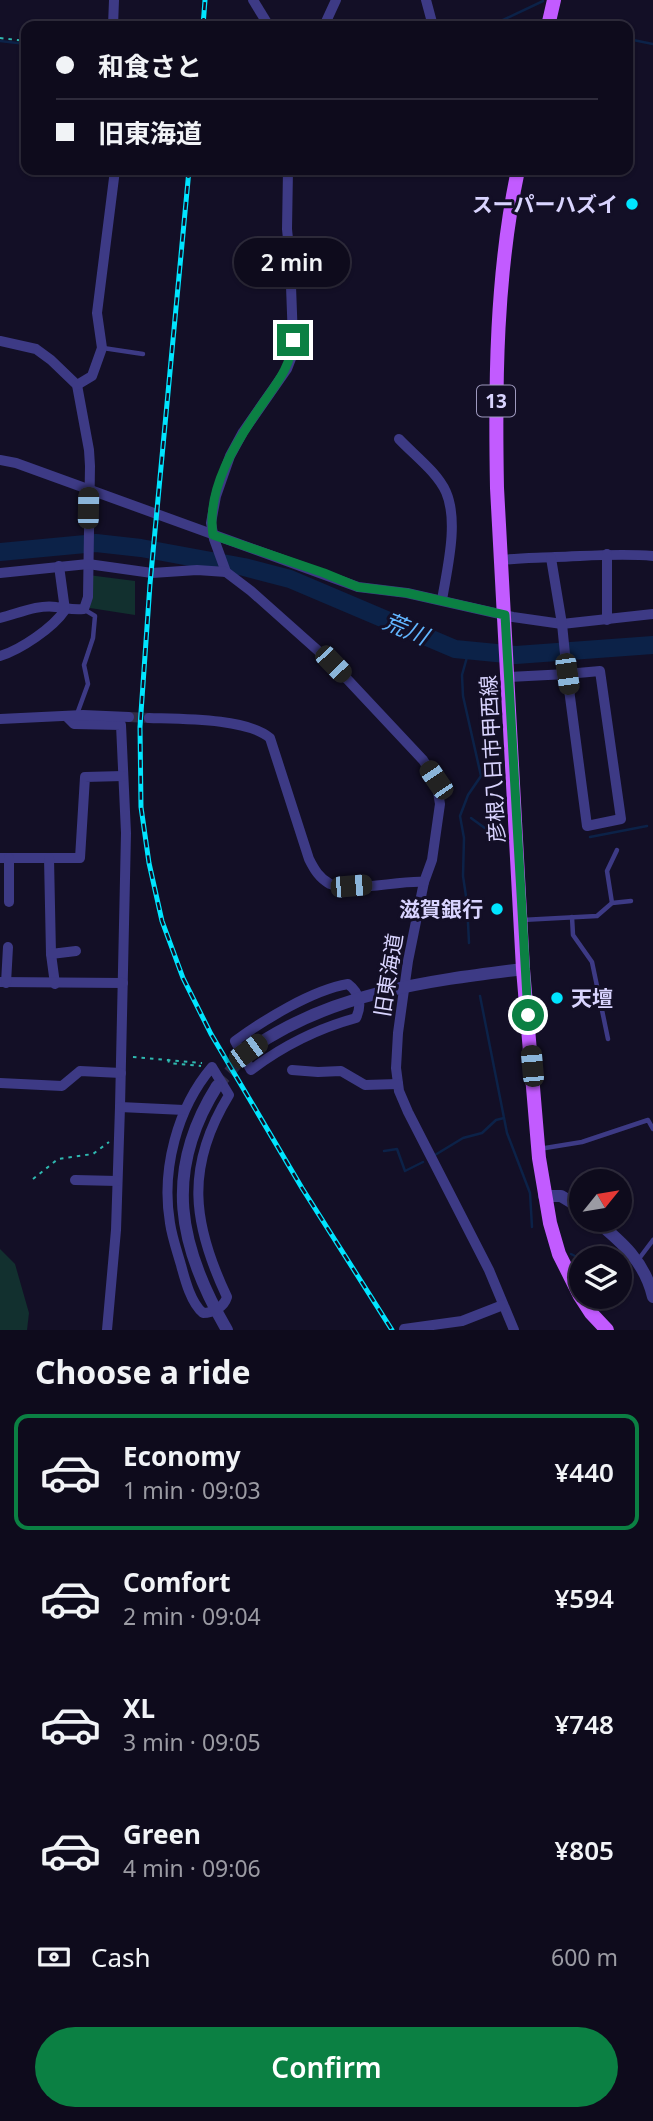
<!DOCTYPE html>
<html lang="en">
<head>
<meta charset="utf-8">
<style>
  :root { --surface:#0e0b1c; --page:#171425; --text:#f1f3f6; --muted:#9b9ba3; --line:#2e2b3b; --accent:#0b8043 }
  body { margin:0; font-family:"Noto Sans","Noto Sans JP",sans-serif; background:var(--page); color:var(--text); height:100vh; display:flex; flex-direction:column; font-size:26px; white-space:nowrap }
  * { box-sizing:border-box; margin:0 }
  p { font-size:23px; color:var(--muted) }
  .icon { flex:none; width:38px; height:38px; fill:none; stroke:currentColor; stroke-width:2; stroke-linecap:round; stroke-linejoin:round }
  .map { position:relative; height:1330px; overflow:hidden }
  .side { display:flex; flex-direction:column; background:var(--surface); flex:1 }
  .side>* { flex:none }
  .top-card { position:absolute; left:21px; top:21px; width:612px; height:154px; border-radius:14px; box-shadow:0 2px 5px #0004,0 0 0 2px var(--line); display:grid; align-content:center; height:154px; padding:0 35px; background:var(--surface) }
  .needle { width:46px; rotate:60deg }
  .fabs { position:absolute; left:569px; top:1169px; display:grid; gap:14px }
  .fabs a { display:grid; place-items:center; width:63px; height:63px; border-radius:50%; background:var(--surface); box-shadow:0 2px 5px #0004,0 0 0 2px var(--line); font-size:35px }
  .end { position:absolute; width:32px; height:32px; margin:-16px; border:9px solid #0b8043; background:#fff; box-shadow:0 0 0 4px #fff }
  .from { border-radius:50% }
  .bubble { position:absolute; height:49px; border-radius:24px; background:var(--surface); box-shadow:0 2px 5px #0004,0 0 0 2px var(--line); font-size:23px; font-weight:600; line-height:49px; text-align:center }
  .car { position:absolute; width:21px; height:42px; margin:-21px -10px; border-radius:9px; box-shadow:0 0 5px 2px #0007; background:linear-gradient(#222 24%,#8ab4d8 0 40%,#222 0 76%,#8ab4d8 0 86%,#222 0) }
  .top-card b { display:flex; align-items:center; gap:24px; height:66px; font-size:26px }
  .top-card b+b { border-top:2px solid var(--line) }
  .top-card i { width:18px; height:18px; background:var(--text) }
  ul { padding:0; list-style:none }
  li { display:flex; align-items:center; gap:21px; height:116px; margin:0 14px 10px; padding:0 21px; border:4px solid transparent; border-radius:14px }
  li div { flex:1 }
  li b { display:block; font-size:26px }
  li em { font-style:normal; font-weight:600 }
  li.selected { border-color:var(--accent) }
  li>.icon { width:63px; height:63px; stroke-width:1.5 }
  h2 { padding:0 35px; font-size:32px; line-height:84px }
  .pay { display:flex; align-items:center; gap:18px; height:77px; padding:0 35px; font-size:26px }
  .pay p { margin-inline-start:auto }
  .primary-button { display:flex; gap:14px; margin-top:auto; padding:14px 35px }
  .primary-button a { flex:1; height:80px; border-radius:42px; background:var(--accent); color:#fff; font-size:28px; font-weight:600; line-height:80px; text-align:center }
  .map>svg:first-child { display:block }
  .green { fill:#12302f }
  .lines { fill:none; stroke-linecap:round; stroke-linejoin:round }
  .stream { stroke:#0c2248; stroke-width:2.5 }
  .river { stroke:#0c2248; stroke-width:18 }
  .minor-tunnel { stroke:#312d47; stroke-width:10; stroke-dasharray:10 5; stroke-linecap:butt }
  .tertiary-tunnel { stroke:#312d47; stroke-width:12; stroke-dasharray:12 6; stroke-linecap:butt }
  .path { stroke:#2fb8b0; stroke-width:2; stroke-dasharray:3.5 5; stroke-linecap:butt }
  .service { stroke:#3d3a85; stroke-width:4.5 }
  .minor { stroke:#3d3a85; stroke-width:10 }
  .tertiary { stroke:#3d3a85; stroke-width:12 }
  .primary { stroke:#c25bff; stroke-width:14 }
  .rail-casing { stroke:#00e5ff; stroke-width:5 }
  .rail { stroke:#130f26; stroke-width:2.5; stroke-dasharray:8; stroke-linecap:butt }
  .route { stroke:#0b8043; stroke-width:9 }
  .poi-dot { fill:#00e5ff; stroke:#130f26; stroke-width:2.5 }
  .labels { text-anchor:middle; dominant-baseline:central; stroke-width:6; stroke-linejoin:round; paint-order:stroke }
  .shield { fill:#130f26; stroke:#9e99be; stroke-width:2 }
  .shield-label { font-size:19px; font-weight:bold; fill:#d9d4ff }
  .poi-label { font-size:21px; font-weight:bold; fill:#d9d4ff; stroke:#130f26; text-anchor:end }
  .street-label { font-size:21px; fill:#d9d4ff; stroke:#130f26 }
  .water-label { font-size:23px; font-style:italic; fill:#62b6ff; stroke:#130f26 }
</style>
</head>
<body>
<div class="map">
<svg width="653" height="1330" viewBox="0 0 653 1330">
  <rect width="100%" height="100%" fill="#130f26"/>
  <!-- green -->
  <g class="green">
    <path d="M88,575L135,581V615L90,608Z"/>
    <path d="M0,1249L15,1264L29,1313L27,1330H0Z"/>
  </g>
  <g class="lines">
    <!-- stream -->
    <g class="stream">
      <path d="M560,24L569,26"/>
      <path d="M490,26L543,1"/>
      <path d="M628,39L653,44"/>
      <path d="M0,41L26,44"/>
      <path d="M471,818L493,834L502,836"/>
      <path d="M590,837L647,826"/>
      <path d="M469,943L467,903L463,876L464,838L460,816L468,795L481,776L463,696L462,675L469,650"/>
      <path d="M480,996L507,1133L530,1193L532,1227"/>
      <path d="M384,1151L397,1149L405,1171L423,1162"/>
      <path d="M435,1155L463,1138L482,1133L496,1120L504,1118"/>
      <path d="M571,1254L581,1259"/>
      <path d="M620,1268H627"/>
    </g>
    <!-- river -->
    <path class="river" d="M0,552L96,543L141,548L244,567L290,579L455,649L516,655L653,645"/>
    <!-- minor-tunnel -->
    <path class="minor-tunnel" d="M129,717L149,718"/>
    <!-- tertiary-tunnel -->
    <path class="tertiary-tunnel" d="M217,1086L248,1051"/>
    <!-- path -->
    <g class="path">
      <path d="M0,38L26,41"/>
      <path d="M133,1057L202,1063"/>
      <path d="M168,1059L169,1063L201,1066"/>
      <path d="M33,1179L58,1159L93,1154L109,1142"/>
    </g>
    <!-- service -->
    <g class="service">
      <path d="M103,348L143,354"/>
      <path d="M77,714L88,684L84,665L93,638L95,616L85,610"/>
      <path d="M612,903L607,871L617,850"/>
      <path d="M572,917L573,935L592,962L608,1039"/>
      <path d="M522,920L597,916L612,903L631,901"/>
      <path d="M539,1149L582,1142L648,1120L653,1129"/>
      <path d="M638,1260L653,1240"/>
    </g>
    <!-- minor -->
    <g class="minor">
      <path d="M253,0L269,26"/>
      <path d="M426,0L433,26"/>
      <path d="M113,26L114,0"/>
      <path d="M324,26L336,0"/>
      <path d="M288,170L287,229L290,259L293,340L292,356L287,369L243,432L230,456L216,496L211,523L214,539L226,572L251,591L333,664L423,760L436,780L440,804L432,860L424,882L408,961L398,1033L396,1068L399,1091L408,1112L489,1270L514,1330"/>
      <path d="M0,341L36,349L51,360L77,385L89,450L90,466L88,597L84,609C70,610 68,608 56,607C38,604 17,614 0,618"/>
      <path d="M77,385L92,376L102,348L97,313L115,170"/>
      <path d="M399,439C414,455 437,472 446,492C459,522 447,569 442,600"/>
      <path d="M0,460L16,463L358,587L407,593L513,617L562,624L653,614"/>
      <path d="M501,560C520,558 537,558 555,557C588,556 620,553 653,556"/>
      <path d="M0,573L88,564L152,573L197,570L226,572"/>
      <path d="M607,620V554"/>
      <path d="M0,656C20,650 53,628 65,610L59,566"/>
      <path d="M509,677L567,674L587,826L621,819L600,671L567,674L562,624L551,558"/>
      <path d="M66,716L74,724L121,725L126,833L120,1107L116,1230L107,1330"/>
      <path d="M149,718C180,719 247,718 270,738L309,859C314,869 319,878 330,884C350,893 400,880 424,882"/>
      <path d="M0,719L83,715L129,717"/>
      <path d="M0,858H80L85,777L123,776"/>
      <path d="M9,858V902"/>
      <path d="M49,858L51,954L55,984"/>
      <path d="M51,954L76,951"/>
      <path d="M0,982L123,983"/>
      <path d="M6,983L8,947"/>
      <path d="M348,984C360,993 362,1006 356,1018C316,1029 284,1045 251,1070L235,1041C264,1020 312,990 348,984Z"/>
      <path d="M212,1067L229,1095C185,1167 192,1223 227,1297C224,1307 213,1313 203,1313C191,1303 185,1280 181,1265C177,1251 172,1237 170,1223C161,1170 177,1108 212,1067Z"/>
      <path d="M292,1070L318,1072L341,1071L365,1085L398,1084"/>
      <path d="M0,1083L62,1086L80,1071L121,1073"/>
      <path d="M120,1107L184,1110"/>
      <path d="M75,1180L117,1181"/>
      <path d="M404,1329L462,1321L503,1305"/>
    </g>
    <!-- tertiary -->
    <g class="tertiary">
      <path d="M248,1051C329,993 427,981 523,969"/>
      <path d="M217,1086C163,1172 178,1246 227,1330"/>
      <path d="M544,1196H561L581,1208"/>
      <path d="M595,1220C622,1242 645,1262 653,1297"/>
    </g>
    <!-- primary -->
    <g class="primary">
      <path d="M548,26L554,0"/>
      <path d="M518,170C496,274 495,382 497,488L523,969L539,1158L550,1223L559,1254L580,1296L591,1313L607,1330"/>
    </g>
    <!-- rail casing -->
    <g class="rail-casing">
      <g id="rail">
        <path d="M203,26L205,0"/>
        <path d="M189,170L150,584L140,727L141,807L149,863L162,921L183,978L211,1034L302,1188L392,1330"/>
      </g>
    </g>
    <!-- rail -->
    <use href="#rail" class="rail"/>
  </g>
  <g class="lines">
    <!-- route -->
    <path class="route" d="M293,340C291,367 276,384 261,406C236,442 206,489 213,535L324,573L358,587L407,593L505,615L528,1015"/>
  </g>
  <!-- markers -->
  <g class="poi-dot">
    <circle cx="632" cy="204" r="7"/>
    <circle cx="497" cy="909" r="7"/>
    <circle cx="557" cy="998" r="7"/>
  </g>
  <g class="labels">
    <!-- shield labels -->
    <rect class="shield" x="477" y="385.5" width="38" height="31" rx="5"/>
    <g class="shield-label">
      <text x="496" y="401">13</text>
    </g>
    <!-- poi labels -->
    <g class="poi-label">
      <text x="618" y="204">スーパーハズイ</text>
      <text x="483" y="909">滋賀銀行</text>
      <text x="571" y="998" text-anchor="start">天壇</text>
    </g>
    <!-- street labels -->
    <g class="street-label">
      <text transform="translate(492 759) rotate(-93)">彦根八日市甲西線</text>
      <text transform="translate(388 975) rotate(-81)">旧東海道</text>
    </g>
    <!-- water labels -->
    <g class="water-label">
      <text transform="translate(406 628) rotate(23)">荒川</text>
    </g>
  </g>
</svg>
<div class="fabs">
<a><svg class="needle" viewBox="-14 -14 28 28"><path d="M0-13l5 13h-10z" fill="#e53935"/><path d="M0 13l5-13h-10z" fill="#9b9ba3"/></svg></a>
<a><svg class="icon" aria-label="layers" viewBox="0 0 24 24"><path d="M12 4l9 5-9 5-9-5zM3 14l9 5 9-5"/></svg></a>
</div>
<i class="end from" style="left:528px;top:1015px"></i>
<i class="end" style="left:293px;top:340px"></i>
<div class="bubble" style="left:234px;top:238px;width:116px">2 min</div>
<i class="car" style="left:88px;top:508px;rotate:1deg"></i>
<i class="car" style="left:333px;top:664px;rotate:136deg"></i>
<i class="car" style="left:567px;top:674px;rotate:172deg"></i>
<i class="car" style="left:436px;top:780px;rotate:326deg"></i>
<i class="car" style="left:351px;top:886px;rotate:85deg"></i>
<i class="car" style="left:248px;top:1051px;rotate:54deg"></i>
<i class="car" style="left:532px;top:1066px;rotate:355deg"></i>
<div class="top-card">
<b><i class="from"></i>和食さと</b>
<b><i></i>旧東海道</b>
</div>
</div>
<section class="side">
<h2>Choose a ride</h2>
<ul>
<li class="selected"><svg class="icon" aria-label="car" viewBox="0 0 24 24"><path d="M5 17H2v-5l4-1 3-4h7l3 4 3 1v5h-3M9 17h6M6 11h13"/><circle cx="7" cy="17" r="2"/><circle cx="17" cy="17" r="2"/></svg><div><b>Economy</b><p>1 min · 09:03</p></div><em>¥440</em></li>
<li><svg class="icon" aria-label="car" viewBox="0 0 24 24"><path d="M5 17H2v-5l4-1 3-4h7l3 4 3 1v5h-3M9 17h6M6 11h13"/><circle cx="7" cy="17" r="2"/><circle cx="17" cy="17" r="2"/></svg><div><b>Comfort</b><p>2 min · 09:04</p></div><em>¥594</em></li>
<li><svg class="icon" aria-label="car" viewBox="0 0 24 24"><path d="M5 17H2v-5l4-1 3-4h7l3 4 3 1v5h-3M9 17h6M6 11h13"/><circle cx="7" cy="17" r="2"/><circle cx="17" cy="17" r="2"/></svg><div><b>XL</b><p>3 min · 09:05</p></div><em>¥748</em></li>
<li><svg class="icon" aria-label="car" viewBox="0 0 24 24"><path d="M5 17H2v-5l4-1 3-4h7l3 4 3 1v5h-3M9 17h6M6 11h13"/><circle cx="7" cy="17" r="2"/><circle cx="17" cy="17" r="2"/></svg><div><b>Green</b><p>4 min · 09:06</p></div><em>¥805</em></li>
</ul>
<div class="pay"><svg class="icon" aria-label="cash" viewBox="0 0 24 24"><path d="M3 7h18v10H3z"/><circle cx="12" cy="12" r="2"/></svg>Cash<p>600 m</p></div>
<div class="primary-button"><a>Confirm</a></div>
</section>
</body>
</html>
